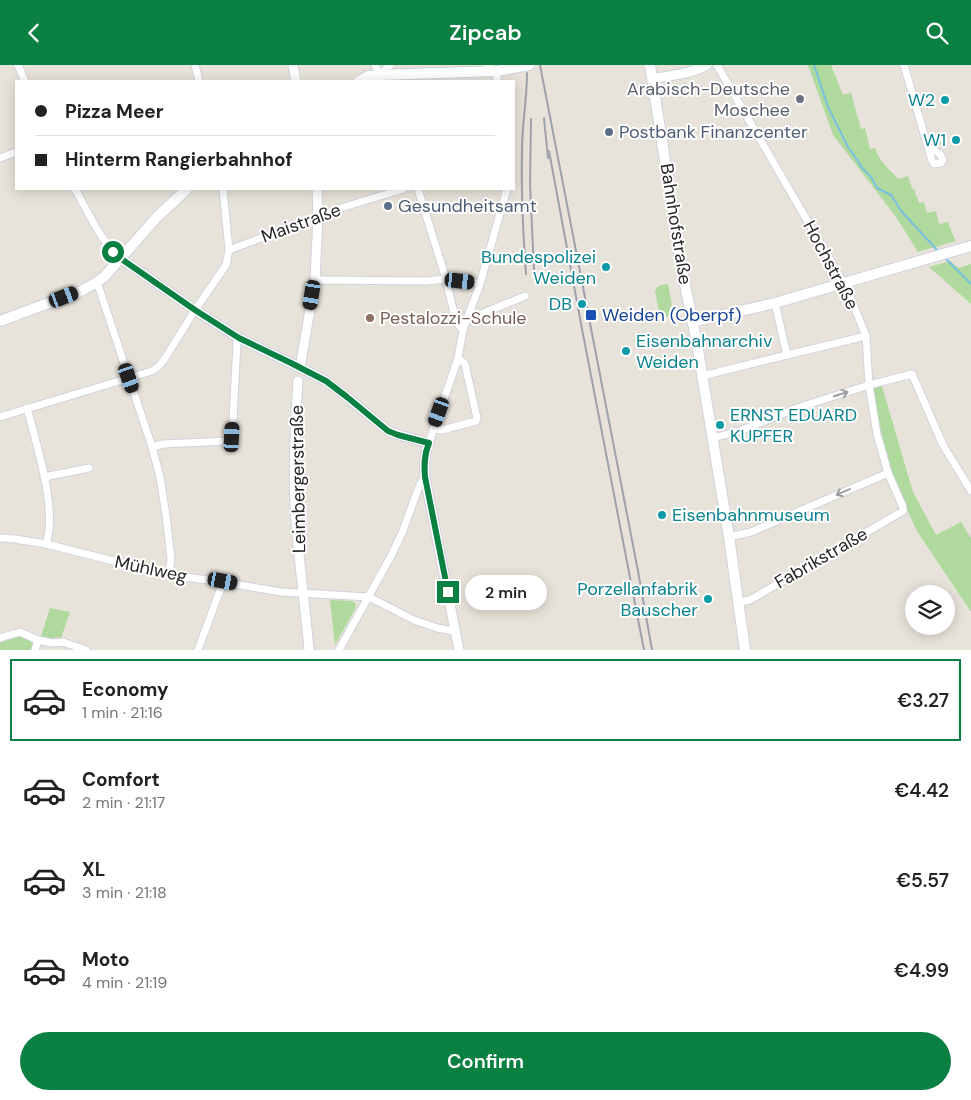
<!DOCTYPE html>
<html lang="en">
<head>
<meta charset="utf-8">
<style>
  :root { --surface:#fff; --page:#f2f2f2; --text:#222; --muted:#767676; --line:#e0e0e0; --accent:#0b8043 }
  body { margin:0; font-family:"DM Sans",sans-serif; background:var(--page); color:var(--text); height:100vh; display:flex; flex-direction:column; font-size:19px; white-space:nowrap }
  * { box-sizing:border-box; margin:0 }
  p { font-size:16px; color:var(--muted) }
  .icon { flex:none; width:28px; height:28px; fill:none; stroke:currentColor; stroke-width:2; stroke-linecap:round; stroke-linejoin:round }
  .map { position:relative; height:585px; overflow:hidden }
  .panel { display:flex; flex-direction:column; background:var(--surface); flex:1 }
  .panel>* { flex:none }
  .top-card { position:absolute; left:15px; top:15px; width:500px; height:110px; border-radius:0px; box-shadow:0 2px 12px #0003; display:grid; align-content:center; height:110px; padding:0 20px; background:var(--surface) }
  .controls { position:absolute; left:905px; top:520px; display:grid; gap:10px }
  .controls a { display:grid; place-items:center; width:50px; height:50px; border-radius:50%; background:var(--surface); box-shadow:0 2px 12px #0003; font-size:25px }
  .end { position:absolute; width:22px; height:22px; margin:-11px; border:6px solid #0b8043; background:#fff; box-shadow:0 0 0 2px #fff }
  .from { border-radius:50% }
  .bubble { position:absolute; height:35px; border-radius:18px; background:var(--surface); box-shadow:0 2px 12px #0003; font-size:16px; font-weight:600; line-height:35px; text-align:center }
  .car { position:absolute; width:15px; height:30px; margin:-15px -8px; border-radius:6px; box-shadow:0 0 4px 1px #0007; background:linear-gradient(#222 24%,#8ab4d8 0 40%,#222 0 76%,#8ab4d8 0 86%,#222 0) }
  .top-card b { display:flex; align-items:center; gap:18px; height:48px; font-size:19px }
  .top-card b+b { border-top:1px solid var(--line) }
  .top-card i { width:12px; height:12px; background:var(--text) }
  ul { padding:9px 0 0; list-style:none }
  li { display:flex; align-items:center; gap:15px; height:82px; margin:0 10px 8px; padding:0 10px; border:2px solid transparent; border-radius:0px }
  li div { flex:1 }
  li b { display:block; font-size:19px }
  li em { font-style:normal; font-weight:600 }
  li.active { border-color:var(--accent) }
  li>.icon { width:45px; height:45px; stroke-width:1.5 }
  .primary-button { display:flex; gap:10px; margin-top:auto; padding:10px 20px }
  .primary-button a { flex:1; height:58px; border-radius:30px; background:var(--accent); color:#fff; font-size:20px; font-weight:600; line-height:58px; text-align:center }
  header { display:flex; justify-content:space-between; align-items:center; height:65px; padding:0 20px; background:var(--accent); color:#fff; font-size:22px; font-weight:600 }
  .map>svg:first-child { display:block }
  .green { fill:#afd99d }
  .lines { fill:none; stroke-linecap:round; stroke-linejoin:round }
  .stream { stroke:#79c0df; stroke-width:2 }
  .minor-casing { stroke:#d0d2de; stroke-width:9 }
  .tertiary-casing { stroke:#d0d2de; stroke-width:11 }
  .secondary-casing { stroke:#d0d2de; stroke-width:12 }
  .minor { stroke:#fff; stroke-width:7 }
  .tertiary { stroke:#fff; stroke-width:9 }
  .secondary { stroke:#fff; stroke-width:10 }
  .rail { stroke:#9ea0af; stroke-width:2 }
  .oneway { stroke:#9e9e9e }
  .route { stroke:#0b8043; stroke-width:6 }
  .worship-dot { fill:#6b7280; stroke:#fff; stroke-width:2 }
  .culture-dot { fill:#0f9aa8; stroke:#fff; stroke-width:2 }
  .service-dot { fill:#5c6f8a; stroke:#fff; stroke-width:2 }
  .transit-dot { fill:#1a4fb4; stroke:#fff; stroke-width:2 }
  .education-dot { fill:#8d6e63; stroke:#fff; stroke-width:2 }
  .labels { text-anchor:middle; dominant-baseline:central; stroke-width:4; stroke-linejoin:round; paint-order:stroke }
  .worship-label { font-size:18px; fill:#5b616d; stroke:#fff; text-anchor:end }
  .culture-label { font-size:18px; fill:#0d838f; stroke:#fff; text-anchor:end }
  .service-label { font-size:18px; fill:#4e5e75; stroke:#fff; text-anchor:start }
  .street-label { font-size:18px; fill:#272727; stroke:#fff }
  .transit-label { font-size:18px; fill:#164399; stroke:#fff; text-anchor:start }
  .education-label { font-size:18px; fill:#785e54; stroke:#fff; text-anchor:start }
</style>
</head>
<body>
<header><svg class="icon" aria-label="back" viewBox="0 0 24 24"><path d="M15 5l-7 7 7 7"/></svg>Zipcab<svg class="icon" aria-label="search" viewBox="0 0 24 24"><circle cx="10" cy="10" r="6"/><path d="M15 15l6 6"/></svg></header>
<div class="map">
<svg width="971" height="585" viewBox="0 0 971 585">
  <rect width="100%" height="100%" fill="#e8e3da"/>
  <!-- green -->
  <g class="green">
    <path d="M808,0H831L843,30L851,28L861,64L865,63L870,84L875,83C879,96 889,104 898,114L908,111L912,124H914L919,138L924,137L927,148L936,146L939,159L948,157C950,164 953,170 956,176L918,187L896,152L833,70Z"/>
    <path d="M950,196L959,203L971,199V239L929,202Z"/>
    <path d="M668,219L672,241L670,242L671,251L663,252L660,251L655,226C657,220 662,220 668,219Z"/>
    <path d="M882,321L903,393L913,427L936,470L961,457L971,473V547L917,466L909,449L893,410L873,337L874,323Z"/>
    <path d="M330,535L352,536L354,537L356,539L355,544L335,580Z"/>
    <path d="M50,543L70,547L61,573L57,572L50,574L41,571Z"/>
    <path d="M19,570L30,574L33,581L31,585H0V576Z"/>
  </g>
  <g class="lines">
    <!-- stream -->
    <g class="stream">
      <path d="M814,0L828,42L848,82L856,93L862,103L871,112L877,123L891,130L902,147L939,187"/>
      <path d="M944,192L971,219"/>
    </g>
    <!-- minor casing -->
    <g class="minor-casing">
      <g id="minor">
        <path d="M18,0L25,16"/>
        <path d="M195,0L199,16"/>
        <path d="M375,0L380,10L382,16"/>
        <path d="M487,0L488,1"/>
        <path d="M717,0L848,226L866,271L869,320L877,369L888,408L903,442V446L750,535L739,537"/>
        <path d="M904,0L932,96L934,99L941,98L943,95L940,89L928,82"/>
        <path d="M497,6V16"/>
        <path d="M380,10L390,0"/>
        <path d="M0,93L16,87"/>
        <path d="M75,124C88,147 100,175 120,193"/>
        <path d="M418,124L446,214L456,257L463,265"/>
        <path d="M229,185L341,143L403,124"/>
        <path d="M315,215L426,216L446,214L474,217L480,219"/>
        <path d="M97,217L152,382L160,412L166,450L171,494L169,510"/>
        <path d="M775,238L787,290"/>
        <path d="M468,252L476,251L525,231"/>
        <path d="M702,311L787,290L866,271"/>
        <path d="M27,343C36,378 58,445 46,479"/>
        <path d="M0,352L152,306L159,301L164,295L195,245L226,200L229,185L223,124"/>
        <path d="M433,364L442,365L476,356L477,353L465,299L458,293"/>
        <path d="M713,373L742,365L800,342L869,320L912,309L943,380L971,426"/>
        <path d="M429,378L458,293L463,265L480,219L507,124"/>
        <path d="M152,382L163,379L227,376L232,374L237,278L239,273"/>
        <path d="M44,412L89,403"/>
        <path d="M729,472L751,467L888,408"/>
        <path d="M0,473L15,474L46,479L169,510L223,517L281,527L369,532L414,555L437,563L455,566"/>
        <path d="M0,573L20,567L38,575L52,578L63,577L86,585"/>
        <path d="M35,585L38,575"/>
        <path d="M198,585L223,517"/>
        <path d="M339,585L391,491L402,468L420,419L425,412"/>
      </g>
    </g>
    <!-- tertiary casing -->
    <g class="tertiary-casing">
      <g id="tertiary">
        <path d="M293,0L296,16"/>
        <path d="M653,14C671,10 691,9 707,0"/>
        <path d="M120,193L195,245L239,273L309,307L326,316L347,332L388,366L399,370L429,378C424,390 424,400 425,412L459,585"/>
        <path d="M300,303L315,215L318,151L317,124"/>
        <path d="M298,316C295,359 293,401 295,443C298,491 305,538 309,585"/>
      </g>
    </g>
    <!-- secondary casing -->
    <g class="secondary-casing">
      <g id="secondary">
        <path d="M650,0L683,210L696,273L729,472L745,585"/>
        <path d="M359,16L368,11L380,10L497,6L529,0"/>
        <path d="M0,256L81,226L97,217L104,212L157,152L187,124"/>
        <path d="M692,257L775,238L971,181"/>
      </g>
    </g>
    <!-- minor -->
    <use href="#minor" class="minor"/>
    <!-- tertiary -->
    <use href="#tertiary" class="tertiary"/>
    <!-- secondary -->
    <use href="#secondary" class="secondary"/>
    <!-- rail -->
    <g class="rail">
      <path d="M540,0L638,506L652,585"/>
      <path d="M544,53L548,93"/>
      <path d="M531,54L530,119L534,204"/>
      <path d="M549,86L582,264L644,585"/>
      <path d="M526,209C523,168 521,127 522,85C522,59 527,34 527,8"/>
    </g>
  </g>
  <!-- one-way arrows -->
  <defs><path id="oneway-shaft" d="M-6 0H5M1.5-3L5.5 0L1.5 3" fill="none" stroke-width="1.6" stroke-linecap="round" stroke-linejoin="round" transform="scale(1.25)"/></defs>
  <g class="oneway">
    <use href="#oneway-shaft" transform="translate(841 329) rotate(-17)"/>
    <use href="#oneway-shaft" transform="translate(843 427) rotate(157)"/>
  </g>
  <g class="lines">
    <!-- route -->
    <path class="route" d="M113,187L120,193L195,245L239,273L291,298L326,316L347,332L388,366L398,370L429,378C424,390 424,400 425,412L448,527"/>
  </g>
  <!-- markers -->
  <circle class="worship-dot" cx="800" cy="34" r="5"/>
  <g class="culture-dot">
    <circle cx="945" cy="35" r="5"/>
    <circle cx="956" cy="75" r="5"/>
    <circle cx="606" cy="202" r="5"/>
    <circle cx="582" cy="239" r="5"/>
    <circle cx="626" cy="286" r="5"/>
    <circle cx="720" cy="360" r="5"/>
    <circle cx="662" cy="450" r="5"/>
    <circle cx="708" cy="534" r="5"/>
  </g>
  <g class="service-dot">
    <circle cx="609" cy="67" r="5"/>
    <circle cx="388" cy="141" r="5"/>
  </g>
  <rect class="transit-dot" x="585" y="244" width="12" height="12" rx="2.5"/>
  <circle class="education-dot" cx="370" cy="253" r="5"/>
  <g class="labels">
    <!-- worship labels -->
    <g class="worship-label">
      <text x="790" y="24">Arabisch-Deutsche<tspan x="790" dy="21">Moschee</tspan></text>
    </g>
    <!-- culture labels -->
    <g class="culture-label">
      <text x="935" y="35">W2</text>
      <text x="946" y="75">W1</text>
      <text x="596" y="192">Bundespolizei<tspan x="596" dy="21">Weiden</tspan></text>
      <text x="572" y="239">DB</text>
      <text x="636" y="276" text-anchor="start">Eisenbahnarchiv<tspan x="636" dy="21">Weiden</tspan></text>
      <text x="730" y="350" text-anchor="start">ERNST EDUARD<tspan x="730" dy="21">KUPFER</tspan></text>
      <text x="672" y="450" text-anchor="start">Eisenbahnmuseum</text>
      <text x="698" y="524">Porzellanfabrik<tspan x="698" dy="21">Bauscher</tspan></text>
    </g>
    <!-- service labels -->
    <g class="service-label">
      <text x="619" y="67">Postbank Finanzcenter</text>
      <text x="398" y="141">Gesundheitsamt</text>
    </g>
    <!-- street labels -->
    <g class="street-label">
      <text transform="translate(301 158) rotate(-20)">Maistraße</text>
      <text transform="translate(676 159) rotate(81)">Bahnhofstraße</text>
      <text transform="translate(831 200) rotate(62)">Hochstraße</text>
      <text transform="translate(298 414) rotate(-91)">Leimbergerstraße</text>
      <text transform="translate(821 493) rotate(-30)">Fabrikstraße</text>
      <text transform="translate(151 504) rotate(12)">Mühlweg</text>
    </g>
    <!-- transit labels -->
    <g class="transit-label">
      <text x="602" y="250">Weiden (Oberpf)</text>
    </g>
    <!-- education labels -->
    <g class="education-label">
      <text x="380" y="253">Pestalozzi-Schule</text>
    </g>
  </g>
</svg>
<div class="controls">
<a><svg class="icon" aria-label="layers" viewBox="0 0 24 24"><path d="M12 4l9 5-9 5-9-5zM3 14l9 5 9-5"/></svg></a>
</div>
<i class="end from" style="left:113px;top:187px"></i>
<i class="end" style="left:448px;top:527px"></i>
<div class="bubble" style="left:465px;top:510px;width:82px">2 min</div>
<i class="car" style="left:460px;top:216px;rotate:96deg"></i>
<i class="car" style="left:312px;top:230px;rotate:189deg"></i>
<i class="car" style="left:64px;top:232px;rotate:69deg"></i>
<i class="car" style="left:129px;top:313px;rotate:161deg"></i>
<i class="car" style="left:439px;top:347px;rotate:200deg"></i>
<i class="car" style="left:232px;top:372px;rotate:3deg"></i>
<i class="car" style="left:223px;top:516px;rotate:100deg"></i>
<div class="top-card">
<b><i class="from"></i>Pizza Meer</b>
<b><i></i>Hinterm Rangierbahnhof</b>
</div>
</div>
<section class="panel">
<ul>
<li class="active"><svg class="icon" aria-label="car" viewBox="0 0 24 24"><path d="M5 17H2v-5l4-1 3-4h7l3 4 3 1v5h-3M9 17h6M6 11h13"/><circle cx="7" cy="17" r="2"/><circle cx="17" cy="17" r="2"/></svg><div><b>Economy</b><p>1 min · 21:16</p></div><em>€3.27</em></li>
<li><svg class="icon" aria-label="car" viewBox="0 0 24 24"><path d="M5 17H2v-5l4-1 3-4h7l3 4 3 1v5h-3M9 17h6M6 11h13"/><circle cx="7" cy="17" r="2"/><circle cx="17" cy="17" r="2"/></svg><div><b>Comfort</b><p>2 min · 21:17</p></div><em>€4.42</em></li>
<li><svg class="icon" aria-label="car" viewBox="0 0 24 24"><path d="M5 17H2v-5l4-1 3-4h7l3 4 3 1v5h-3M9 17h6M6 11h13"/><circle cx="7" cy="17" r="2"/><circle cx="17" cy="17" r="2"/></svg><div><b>XL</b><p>3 min · 21:18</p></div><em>€5.57</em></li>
<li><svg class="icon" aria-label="car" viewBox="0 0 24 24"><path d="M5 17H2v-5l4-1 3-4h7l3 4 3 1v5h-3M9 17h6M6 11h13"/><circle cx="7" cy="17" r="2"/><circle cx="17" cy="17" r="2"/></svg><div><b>Moto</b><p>4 min · 21:19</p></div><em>€4.99</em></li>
</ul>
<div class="primary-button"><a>Confirm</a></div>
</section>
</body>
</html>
